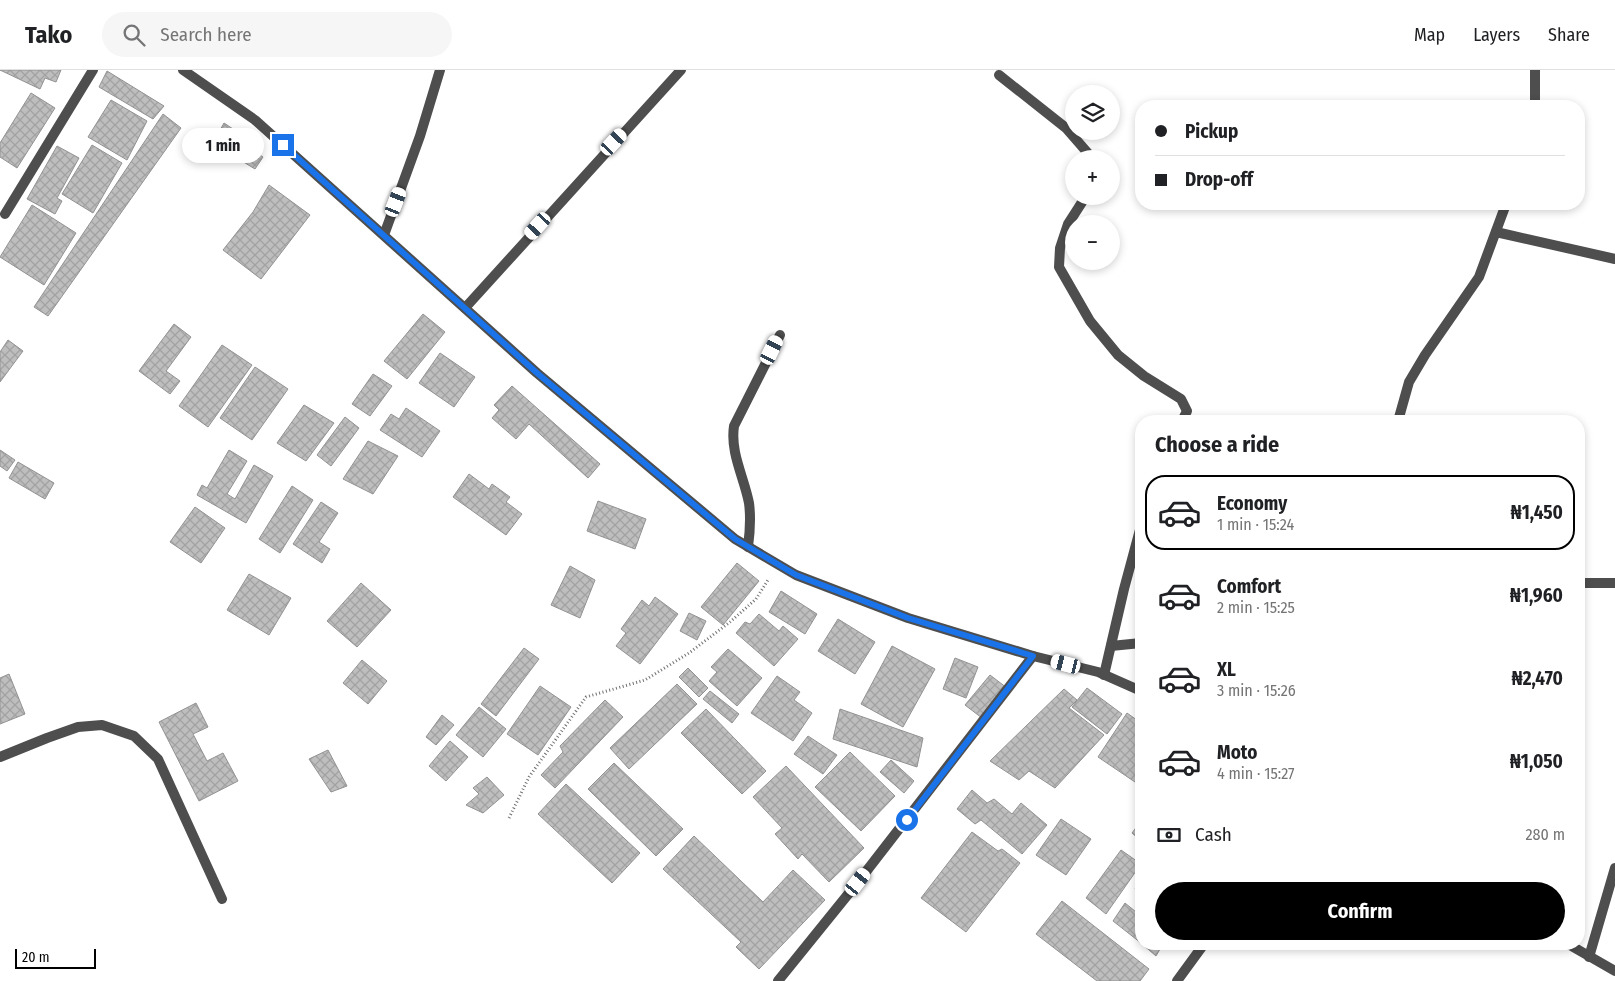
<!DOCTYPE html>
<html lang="en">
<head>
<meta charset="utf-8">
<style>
  :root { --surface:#fff; --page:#f6f6f6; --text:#202124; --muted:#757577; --line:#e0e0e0; --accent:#000 }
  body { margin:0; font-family:"Fira Sans Condensed",sans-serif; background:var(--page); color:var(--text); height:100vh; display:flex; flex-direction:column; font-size:19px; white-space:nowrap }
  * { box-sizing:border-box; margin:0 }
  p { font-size:16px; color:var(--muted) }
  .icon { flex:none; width:28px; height:28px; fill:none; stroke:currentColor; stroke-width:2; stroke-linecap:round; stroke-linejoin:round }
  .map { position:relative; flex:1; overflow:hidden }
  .drawer { position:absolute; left:1135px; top:345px; width:450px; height:535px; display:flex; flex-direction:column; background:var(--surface); border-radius:20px; box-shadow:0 2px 8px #0003 }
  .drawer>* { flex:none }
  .top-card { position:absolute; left:1135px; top:30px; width:450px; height:110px; border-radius:20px; box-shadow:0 2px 8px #0003; display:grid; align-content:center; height:110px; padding:0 20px; background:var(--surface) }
  .tools { position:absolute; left:1065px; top:15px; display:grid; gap:10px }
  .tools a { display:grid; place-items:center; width:55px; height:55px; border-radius:50%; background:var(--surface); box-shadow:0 2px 8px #0003; font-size:25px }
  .scale { position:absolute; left:15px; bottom:12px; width:81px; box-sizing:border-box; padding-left:5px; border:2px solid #000; border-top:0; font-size:14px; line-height:18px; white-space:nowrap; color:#000; -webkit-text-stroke:4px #fff; paint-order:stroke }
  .end { position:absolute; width:22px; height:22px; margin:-11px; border:6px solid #1a73e8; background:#fff; box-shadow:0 0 0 2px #fff }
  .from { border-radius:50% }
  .bubble { position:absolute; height:35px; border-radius:18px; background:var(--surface); box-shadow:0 2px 8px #0003; font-size:16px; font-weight:700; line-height:35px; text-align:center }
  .car { position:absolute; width:15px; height:30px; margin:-15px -8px; border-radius:6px; box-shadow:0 0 4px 1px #0007; background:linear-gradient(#fff 24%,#345 0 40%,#fff 0 76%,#345 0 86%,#fff 0) }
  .top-card b { display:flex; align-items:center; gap:18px; height:48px; font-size:19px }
  .top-card b+b { border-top:1px solid var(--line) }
  .top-card i { width:12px; height:12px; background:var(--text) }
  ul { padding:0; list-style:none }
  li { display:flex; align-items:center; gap:15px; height:75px; margin:0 10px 8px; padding:0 10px; border:2px solid transparent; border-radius:20px }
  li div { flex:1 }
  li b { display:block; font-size:19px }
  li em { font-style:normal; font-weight:700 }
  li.active { border-color:var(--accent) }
  li>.icon { width:45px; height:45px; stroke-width:1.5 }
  h2 { padding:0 20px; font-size:22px; line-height:60px }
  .pay { display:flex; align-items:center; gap:12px; height:55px; padding:0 20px; font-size:19px }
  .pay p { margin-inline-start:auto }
  .primary-button { display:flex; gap:10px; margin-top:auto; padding:10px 20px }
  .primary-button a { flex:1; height:58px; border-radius:30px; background:var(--accent); color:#fff; font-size:20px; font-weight:700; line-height:58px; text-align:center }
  header { display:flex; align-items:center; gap:30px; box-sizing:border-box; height:70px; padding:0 25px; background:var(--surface); border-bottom:1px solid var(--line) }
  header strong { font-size:24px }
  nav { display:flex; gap:28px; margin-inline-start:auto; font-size:18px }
  .search { width:350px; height:45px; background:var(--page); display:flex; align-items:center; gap:12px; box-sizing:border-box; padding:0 18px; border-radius:28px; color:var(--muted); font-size:19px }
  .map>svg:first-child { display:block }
  .building { fill:url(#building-cross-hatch); stroke:#929292 }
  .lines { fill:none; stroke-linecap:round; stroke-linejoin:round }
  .path { stroke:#707070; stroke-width:3; stroke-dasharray:1 2.5; stroke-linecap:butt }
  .minor { stroke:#4e4e4e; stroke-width:10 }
  .route { stroke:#1a73e8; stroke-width:6 }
</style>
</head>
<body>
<header>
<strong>Tako</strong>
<div class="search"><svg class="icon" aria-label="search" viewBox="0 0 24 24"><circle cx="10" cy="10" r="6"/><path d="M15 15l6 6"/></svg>Search here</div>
<nav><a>Map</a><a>Layers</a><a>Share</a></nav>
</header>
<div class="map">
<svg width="1615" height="911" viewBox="0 0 1615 911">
  <defs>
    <pattern id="building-cross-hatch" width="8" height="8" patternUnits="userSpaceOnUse" patternTransform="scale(1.25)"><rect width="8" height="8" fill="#bebebe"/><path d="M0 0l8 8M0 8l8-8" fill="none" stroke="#a2a2a2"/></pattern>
  </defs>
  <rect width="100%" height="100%" fill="#fff"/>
  <!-- building -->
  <g class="building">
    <path d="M0,0H61L56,12L45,8L40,19Z"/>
    <path d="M107,1L164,36L153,49L99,17Z"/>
    <path d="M31,23L55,38L17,98L0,87V73Z"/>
    <path d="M111,30L147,51L127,90L88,67Z"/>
    <path d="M163,44L181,58L48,246L34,237Z"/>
    <path d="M224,53L242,65L229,80L214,71Z"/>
    <path d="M92,75L122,93L93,143L62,124Z"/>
    <path d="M57,76L79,88L57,128L62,131L55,144L27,129Z"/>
    <path d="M246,76L263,87L255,99L237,88Z"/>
    <path d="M269,115L310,145L261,209L223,180L253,142Z"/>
    <path d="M32,135L76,163L44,215L0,187Z"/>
    <path d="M423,244L445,262L407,309L384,291Z"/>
    <path d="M174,254L191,267L166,301L180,311L170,324L139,301Z"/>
    <path d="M8,270L23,281L0,312V282Z"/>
    <path d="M222,275L252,295L208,357L179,336Z"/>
    <path d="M440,283L475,307L454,337L419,313Z"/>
    <path d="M255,297L288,319L252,370L220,348Z"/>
    <path d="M373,304L392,316L370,346L352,334Z"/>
    <path d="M512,316L600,394L588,408L529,354L516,369L492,348L499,340L494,335Z"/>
    <path d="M304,335L334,353L306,391L277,373Z"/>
    <path d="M406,338L440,361L422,387L380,360L391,344L399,349Z"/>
    <path d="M345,347L359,358L331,396L317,385Z"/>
    <path d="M368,371L398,386L373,424L343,409Z"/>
    <path d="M0,380L15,390L7,401L0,396Z"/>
    <path d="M229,380L247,391L227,424L235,429L254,395L273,406L246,453L197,425L202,415L207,418Z"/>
    <path d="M18,392L54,413L45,429L9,408Z"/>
    <path d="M469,404L489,419L492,414L510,427L506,432L522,444L506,465L453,427Z"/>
    <path d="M292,416L313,430L280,483L259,469Z"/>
    <path d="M598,431L646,449L635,479L587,461Z"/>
    <path d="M321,432L338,443L319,472L330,479L322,493L293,474Z"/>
    <path d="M195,437L225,458L201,493L170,472Z"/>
    <path d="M737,493L759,511L723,555L701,537Z"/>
    <path d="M570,496L595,510L580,548L551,535Z"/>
    <path d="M249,504L291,528L269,565L227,540Z"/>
    <path d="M361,513L391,540L357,577L327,551Z"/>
    <path d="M781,521L817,544L805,564L769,542Z"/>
    <path d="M655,527L678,544L640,594L616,576L626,563L621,559L642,530L649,536Z"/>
    <path d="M689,543L706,551L697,570L680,561Z"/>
    <path d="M759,544L779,561L783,556L798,569L774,596L736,563L745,552L750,554Z"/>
    <path d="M838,549L875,572L855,604L818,581Z"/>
    <path d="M892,576L935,599L903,657L861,634Z"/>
    <path d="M524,578L539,589L496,646L481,634Z"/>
    <path d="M728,579L762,608L737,636L709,611L717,602L711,597Z"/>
    <path d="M955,588L978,597L966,628L943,619Z"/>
    <path d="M362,590L387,611L368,634L343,613Z"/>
    <path d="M688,598L708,618L699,627L679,607Z"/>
    <path d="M9,604L25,644L0,654V608Z"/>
    <path d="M990,605L1007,618L982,648L965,635Z"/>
    <path d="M777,606L800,622L794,630L812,643L793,671L751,643Z"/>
    <path d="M677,614L697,634L629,699L610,678Z"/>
    <path d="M540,616L571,637L538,685L507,664Z"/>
    <path d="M1087,618L1122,644L1107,664L1072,637Z"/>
    <path d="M1064,619L1077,630L1069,638L1104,665L1055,718L1029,701L1019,710L990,691Z"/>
    <path d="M710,621L739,644L732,653L703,629Z"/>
    <path d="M605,630L623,647L555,718L541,705L563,682L560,676Z"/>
    <path d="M196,633L208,657L193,664L207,691L223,683L238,711L199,731L159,652Z"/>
    <path d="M479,637L506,659L483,687L456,665Z"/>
    <path d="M706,639L766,701L742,724L681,663Z"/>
    <path d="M840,639L923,668L917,697L833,669Z"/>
    <path d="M1127,643L1141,653V703L1135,712L1098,687Z"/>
    <path d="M442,645L454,655L436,675L426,667Z"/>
    <path d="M808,666L837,685L823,704L794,684Z"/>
    <path d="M450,671L468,687L446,711L429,696Z"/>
    <path d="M328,680L347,716L331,722L309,689Z"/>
    <path d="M850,682L895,726L861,761L815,717Z"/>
    <path d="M891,690L914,711L904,723L880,702Z"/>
    <path d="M614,693L683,759L656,786L588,719Z"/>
    <path d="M786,696L864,778L829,812L802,784L798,789L775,764L782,758L753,727Z"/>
    <path d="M487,707L504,725L483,743L466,735L479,724L473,718Z"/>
    <path d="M566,714L640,783L612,813L538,744Z"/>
    <path d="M972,720L987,733L994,729L1012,744L1021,733L1047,755L1022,784L981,750L975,754L957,739Z"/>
    <path d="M1061,749L1091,769L1066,805L1036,785Z"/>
    <path d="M1141,751V771L1132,763Z"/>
    <path d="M972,762L998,781L1002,779L1020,793L966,862L921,828Z"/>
    <path d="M694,766L763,832L793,800L825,830L759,899L736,877L741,872L663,799Z"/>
    <path d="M1121,780L1141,794L1106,844L1086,828Z"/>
    <path d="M1141,809V824L1135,819Z"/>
    <path d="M1062,831L1149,899L1140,911H1097L1036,864Z"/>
    <path d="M1125,833L1141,846V873L1113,851Z"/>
    <path d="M1142,874H1163L1156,886Z"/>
  </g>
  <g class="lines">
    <!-- path -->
    <path class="path" d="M509,748L529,707L586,627L645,610L689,583L730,552L756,529L768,510"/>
    <!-- minor -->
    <g class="minor">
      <path d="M183,0L255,50L537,303L735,469L796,505L908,548L1033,586L1098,602L1141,621"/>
      <path d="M999,5L1066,58L1093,89"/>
      <path d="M1535,36V0"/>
      <path d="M1086,126L1068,154L1060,178L1059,197L1090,251L1118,285L1144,306L1181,329L1187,341L1182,351"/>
      <path d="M5,144L93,0"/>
      <path d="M1496,162L1615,189"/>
      <path d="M384,165L420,66L440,0"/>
      <path d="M465,238L681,0"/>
      <path d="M1398,351L1409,312L1425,285L1479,207L1506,134"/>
      <path d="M748,477C750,462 751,448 749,433C744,407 730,383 734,356L780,265"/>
      <path d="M1579,513H1615"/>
      <path d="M1111,576L1141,573"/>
      <path d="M1104,605L1124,519L1141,456"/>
      <path d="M0,687L47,668L78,657L102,655L134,666L158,689L222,829"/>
      <path d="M1568,874L1615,901"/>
      <path d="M1589,887L1615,798"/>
      <path d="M778,911L858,812L1033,586"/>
      <path d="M1177,911L1204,874"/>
    </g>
  </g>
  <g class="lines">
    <!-- route -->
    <path class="route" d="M283,75L537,303L735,469L796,505L908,548L1033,586L907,750"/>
  </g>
</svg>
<div class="tools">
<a><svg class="icon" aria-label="layers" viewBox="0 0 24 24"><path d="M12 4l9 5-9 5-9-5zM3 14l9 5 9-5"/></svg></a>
<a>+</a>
<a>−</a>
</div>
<div class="scale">20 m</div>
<i class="end from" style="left:907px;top:750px"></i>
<i class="end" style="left:283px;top:75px"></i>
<div class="bubble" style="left:182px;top:58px;width:82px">1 min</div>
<i class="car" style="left:614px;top:72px;rotate:43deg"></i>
<i class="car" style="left:396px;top:132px;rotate:21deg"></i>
<i class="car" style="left:538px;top:156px;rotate:222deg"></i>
<i class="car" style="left:772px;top:280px;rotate:26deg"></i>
<i class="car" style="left:1066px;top:594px;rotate:284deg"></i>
<i class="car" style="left:858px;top:812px;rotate:38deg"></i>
<div class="top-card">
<b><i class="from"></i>Pickup</b>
<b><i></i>Drop-off</b>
</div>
<section class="drawer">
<h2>Choose a ride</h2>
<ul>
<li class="active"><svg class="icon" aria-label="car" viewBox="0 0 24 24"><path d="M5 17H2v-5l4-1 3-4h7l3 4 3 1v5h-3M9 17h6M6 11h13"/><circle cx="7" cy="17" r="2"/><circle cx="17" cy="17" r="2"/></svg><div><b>Economy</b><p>1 min · 15:24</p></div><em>₦1,450</em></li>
<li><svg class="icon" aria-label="car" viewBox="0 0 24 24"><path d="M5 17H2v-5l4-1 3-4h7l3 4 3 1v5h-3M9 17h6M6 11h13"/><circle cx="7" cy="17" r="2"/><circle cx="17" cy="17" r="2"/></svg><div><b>Comfort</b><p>2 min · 15:25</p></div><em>₦1,960</em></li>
<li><svg class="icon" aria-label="car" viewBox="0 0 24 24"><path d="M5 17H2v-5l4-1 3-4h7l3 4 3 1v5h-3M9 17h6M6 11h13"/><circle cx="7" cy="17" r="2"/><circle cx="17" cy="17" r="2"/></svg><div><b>XL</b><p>3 min · 15:26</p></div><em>₦2,470</em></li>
<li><svg class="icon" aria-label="car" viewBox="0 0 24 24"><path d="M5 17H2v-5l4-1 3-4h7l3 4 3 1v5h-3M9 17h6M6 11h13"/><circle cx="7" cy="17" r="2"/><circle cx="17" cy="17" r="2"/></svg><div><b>Moto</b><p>4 min · 15:27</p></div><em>₦1,050</em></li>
</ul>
<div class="pay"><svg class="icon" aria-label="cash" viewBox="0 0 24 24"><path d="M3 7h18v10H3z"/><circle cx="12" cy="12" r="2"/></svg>Cash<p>280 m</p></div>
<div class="primary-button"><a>Confirm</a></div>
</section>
</div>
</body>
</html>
